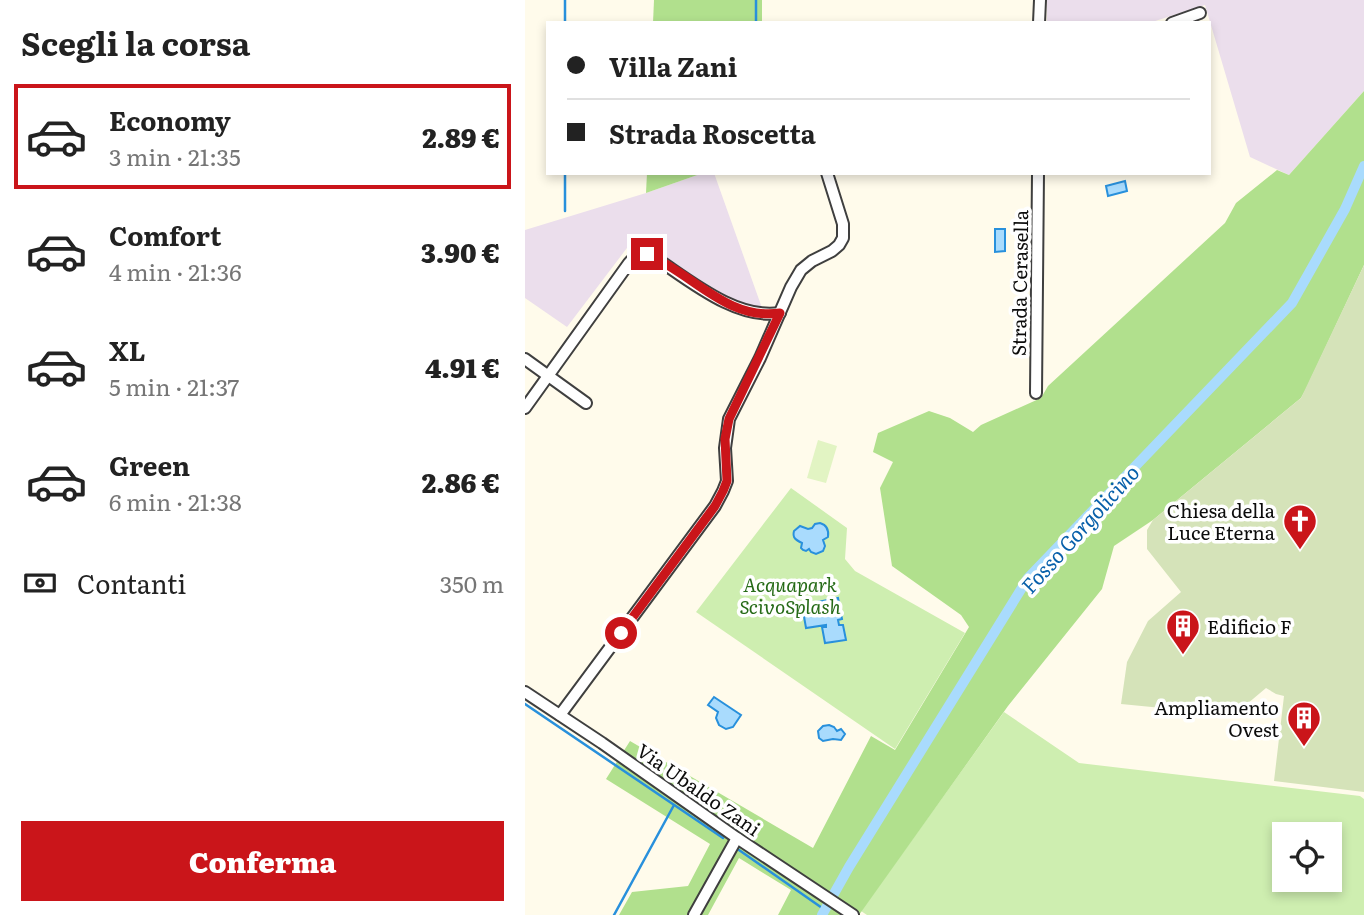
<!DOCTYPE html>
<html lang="it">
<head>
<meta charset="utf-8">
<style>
  :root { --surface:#fff; --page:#f6f6f6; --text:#222; --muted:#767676; --line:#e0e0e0; --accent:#ca151a }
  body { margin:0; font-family:Literata,serif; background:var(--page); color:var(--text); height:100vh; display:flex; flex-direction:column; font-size:26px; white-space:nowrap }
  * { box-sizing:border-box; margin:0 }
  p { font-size:23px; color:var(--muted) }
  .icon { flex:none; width:38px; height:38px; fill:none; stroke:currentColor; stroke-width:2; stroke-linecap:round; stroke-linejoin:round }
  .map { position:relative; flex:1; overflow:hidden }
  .sheet { display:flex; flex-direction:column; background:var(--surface); width:525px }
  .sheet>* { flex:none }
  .guide { position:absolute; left:21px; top:21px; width:665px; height:154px; border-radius:0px; box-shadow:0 4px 10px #0003; display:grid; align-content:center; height:154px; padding:0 21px; background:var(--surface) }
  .controls { position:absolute; left:747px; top:822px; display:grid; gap:14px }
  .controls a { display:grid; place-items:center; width:70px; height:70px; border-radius:0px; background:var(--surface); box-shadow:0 4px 10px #0003; font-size:35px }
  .end { position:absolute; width:32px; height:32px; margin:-16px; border:9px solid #ca151a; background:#fff; box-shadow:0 0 0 4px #fff }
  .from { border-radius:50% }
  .guide b { display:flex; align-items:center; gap:24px; height:66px; font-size:26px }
  .guide b+b { border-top:2px solid var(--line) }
  .guide i { width:18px; height:18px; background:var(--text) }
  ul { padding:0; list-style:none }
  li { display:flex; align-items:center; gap:21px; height:105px; margin:0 14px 10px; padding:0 7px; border:4px solid transparent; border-radius:0px }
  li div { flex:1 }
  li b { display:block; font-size:26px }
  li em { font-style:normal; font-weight:800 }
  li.selected { border-color:var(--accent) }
  li>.icon { width:63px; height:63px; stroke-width:1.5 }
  h2 { padding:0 21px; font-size:32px; line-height:84px }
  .pay { display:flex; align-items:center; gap:18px; height:77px; padding:0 21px; font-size:26px }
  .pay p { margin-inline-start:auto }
  .action { display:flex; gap:14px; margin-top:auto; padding:14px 21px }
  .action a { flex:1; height:80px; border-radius:0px; background:var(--accent); color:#fff; font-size:28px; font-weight:800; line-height:80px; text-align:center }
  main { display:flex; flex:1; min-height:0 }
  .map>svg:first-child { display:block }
  .industrial { fill:#ebdeec }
  .green { fill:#ceeeb0; fill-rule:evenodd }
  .forest { fill:#b1e08d }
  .cemetery { fill:#d5e3b9 }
  .pitch { fill:#e2f4c3 }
  .water { fill:#a9dbfd; stroke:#2890dc; stroke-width:2 }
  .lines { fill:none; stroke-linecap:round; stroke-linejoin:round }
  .stream { stroke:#2890dc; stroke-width:2.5 }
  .canal { stroke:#a9dbfd; stroke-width:10 }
  .minor-casing { stroke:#3f3f3f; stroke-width:14 }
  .minor { stroke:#fff; stroke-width:10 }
  .route { stroke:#ca151a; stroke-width:9 }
  .labels { text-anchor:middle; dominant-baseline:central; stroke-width:7; stroke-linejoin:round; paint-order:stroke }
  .street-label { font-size:19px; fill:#0c0c0c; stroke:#fff }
  .poi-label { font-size:19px; fill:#0c0c0c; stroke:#fff; text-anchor:end }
  .park-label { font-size:19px; font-style:italic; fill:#256a16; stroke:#fff }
  .water-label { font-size:21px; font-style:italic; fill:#0860aa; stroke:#fff }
</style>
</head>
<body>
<main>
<section class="sheet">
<h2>Scegli la corsa</h2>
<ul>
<li class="selected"><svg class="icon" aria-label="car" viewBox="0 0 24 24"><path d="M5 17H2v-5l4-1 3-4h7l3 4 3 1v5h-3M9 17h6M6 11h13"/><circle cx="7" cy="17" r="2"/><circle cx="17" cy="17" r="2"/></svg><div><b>Economy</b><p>3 min · 21:35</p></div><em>2.89 €</em></li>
<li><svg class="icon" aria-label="car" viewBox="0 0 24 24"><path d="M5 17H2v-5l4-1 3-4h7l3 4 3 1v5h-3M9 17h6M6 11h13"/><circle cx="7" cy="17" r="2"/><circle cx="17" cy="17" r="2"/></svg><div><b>Comfort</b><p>4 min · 21:36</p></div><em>3.90 €</em></li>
<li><svg class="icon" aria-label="car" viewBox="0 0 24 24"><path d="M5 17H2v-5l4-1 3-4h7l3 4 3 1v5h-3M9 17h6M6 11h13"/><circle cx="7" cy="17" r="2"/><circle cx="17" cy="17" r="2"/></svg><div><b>XL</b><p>5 min · 21:37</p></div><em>4.91 €</em></li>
<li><svg class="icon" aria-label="car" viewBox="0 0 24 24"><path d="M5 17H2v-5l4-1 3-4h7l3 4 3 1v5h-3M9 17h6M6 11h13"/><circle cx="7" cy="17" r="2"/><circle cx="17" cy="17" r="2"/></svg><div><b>Green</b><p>6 min · 21:38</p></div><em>2.86 €</em></li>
</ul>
<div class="pay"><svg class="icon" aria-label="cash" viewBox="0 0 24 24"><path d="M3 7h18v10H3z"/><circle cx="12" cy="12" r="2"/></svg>Contanti<p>350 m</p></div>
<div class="action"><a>Conferma</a></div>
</section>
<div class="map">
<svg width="839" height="915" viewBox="0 0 839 915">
  <rect width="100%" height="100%" fill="#fffbeb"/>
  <!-- industrial -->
  <g class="industrial">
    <path d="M522,0H839V91L764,175L725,157L680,5L624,23H522Z"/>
    <path d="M178,173H189L237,308L217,307L108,240L42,327L0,298V230L121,193Z"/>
  </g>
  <!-- green -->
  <g class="green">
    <path d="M266,488L322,528L320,559L330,571L440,633L370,749L171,612Z"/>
    <path d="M479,712L554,763L835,796L839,799V915H342L336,911ZM760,835H805V880H760Z"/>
  </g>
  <!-- forest -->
  <g class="forest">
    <path d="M129,0H237V23H128Z"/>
    <path d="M839,91V265L781,389L776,398L628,520L589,546L577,589L483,706L334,915H253L266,890L214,858L183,915H94L107,892L163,886L185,844L81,779L105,741L288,848L346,736L370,750L444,627L436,615L367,566L355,488L368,462L348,452L353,433L404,411L425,418L448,432L456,425L516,398L523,386L700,223L711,203L752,170L764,175Z"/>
    <path d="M122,173H178L121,193Z"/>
  </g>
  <!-- cemetery -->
  <path class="cemetery" d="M839,265V792L749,781L759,696L751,694L741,688L709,715L596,704L602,662L623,621L656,592L622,549V530L628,520L776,398Z"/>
  <!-- pitch -->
  <path class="pitch" d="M293,440L312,446L301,483L282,478Z"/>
  <!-- water -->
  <g class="water">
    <path d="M600,181L602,191L583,196L581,186Z"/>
    <path d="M470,229H480V251L470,252Z"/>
    <path d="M295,523C302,525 304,530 303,537L298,540L300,546L298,551L291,554L286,552L284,549L281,551L278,550L276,548L277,543C271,540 267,538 269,531L275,526L283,529L287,528L290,524Z"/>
    <path d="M313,598L317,619L313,620L314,625H318L321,640L300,643L297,627H301V625L281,628L277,605Z"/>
    <path d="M189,697L216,715L208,727L201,729L194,725L191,718L193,712L183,705Z"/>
    <path d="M304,725L309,727L312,731L316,729L320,734L316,740L308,739L298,741L294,738L293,731L298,726Z"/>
  </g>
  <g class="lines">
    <!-- stream -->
    <g class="stream">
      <path d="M231,0V23"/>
      <path d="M40,23V0"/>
      <path d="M40,211V173"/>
      <path d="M0,704L198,838"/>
      <path d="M214,850L300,910"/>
      <path d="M89,915L149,805"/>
    </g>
    <!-- canal -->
    <path class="canal" d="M297,915L324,867L503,578L767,303L820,209L839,166"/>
    <!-- minor casing -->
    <g class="minor-casing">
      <g id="minor">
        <path d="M514,23L515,0"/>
        <path d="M647,23L675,13"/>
        <path d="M0,359L61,403"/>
        <path d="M511,393L513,173"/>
        <path d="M0,408L104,263C111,255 119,252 129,257C164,280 211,320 255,313"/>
        <path d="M0,692L77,743L212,838L328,915"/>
        <path d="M35,715L190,506L198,491L202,481L200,448L204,419L235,358L266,287L276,270L287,261L307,251L314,245L318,238V224L302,173"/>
        <path d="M169,915L212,838"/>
      </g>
    </g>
    <!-- minor -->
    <use href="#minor" class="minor"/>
  </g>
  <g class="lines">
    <!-- route -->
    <path class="route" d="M96,633L190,506L198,491L202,481L200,439L204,419L255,313C202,321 167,273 122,254"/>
  </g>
  <!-- icons -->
  <defs>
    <g id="church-pin" transform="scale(1.75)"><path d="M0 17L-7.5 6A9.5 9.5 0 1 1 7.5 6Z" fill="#ca151a" stroke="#fff"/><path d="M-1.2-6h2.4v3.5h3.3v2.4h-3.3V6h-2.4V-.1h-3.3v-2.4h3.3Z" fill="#fff"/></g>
    <g id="building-pin" transform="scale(1.75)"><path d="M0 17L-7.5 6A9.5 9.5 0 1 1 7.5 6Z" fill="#ca151a" stroke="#fff"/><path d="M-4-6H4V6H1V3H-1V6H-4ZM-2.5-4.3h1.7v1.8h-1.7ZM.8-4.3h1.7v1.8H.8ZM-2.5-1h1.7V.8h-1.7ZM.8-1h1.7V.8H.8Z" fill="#fff"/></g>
  </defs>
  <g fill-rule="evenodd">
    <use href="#church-pin" x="775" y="521"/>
    <use href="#building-pin" x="658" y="626"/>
    <use href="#building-pin" x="779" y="718"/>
  </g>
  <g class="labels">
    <!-- street labels -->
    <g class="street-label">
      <text transform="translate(494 283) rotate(-89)">Strada Cerasella</text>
      <text transform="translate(174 789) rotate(35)">Via Ubaldo Zani</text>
    </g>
    <!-- poi labels -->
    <g class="poi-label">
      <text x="750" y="510">Chiesa della<tspan x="750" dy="22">Luce Eterna</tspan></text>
      <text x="682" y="626" text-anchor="start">Edificio F</text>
      <text x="754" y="707">Ampliamento<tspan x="754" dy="22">Ovest</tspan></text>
    </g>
    <!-- park labels -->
    <g class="park-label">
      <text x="265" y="584">Acquapark<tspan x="265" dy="22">ScivoSplash</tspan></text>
    </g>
    <!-- water labels -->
    <g class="water-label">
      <text transform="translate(554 528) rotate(-48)">Fosso Gorgolicino</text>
    </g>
  </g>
</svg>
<div class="controls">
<a><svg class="icon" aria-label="locate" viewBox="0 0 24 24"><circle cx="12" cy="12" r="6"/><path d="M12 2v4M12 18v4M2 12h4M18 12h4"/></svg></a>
</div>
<i class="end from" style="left:96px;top:633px"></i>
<i class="end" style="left:122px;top:254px"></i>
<div class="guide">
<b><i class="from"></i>Villa Zani</b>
<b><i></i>Strada Roscetta</b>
</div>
</div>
</main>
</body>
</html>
